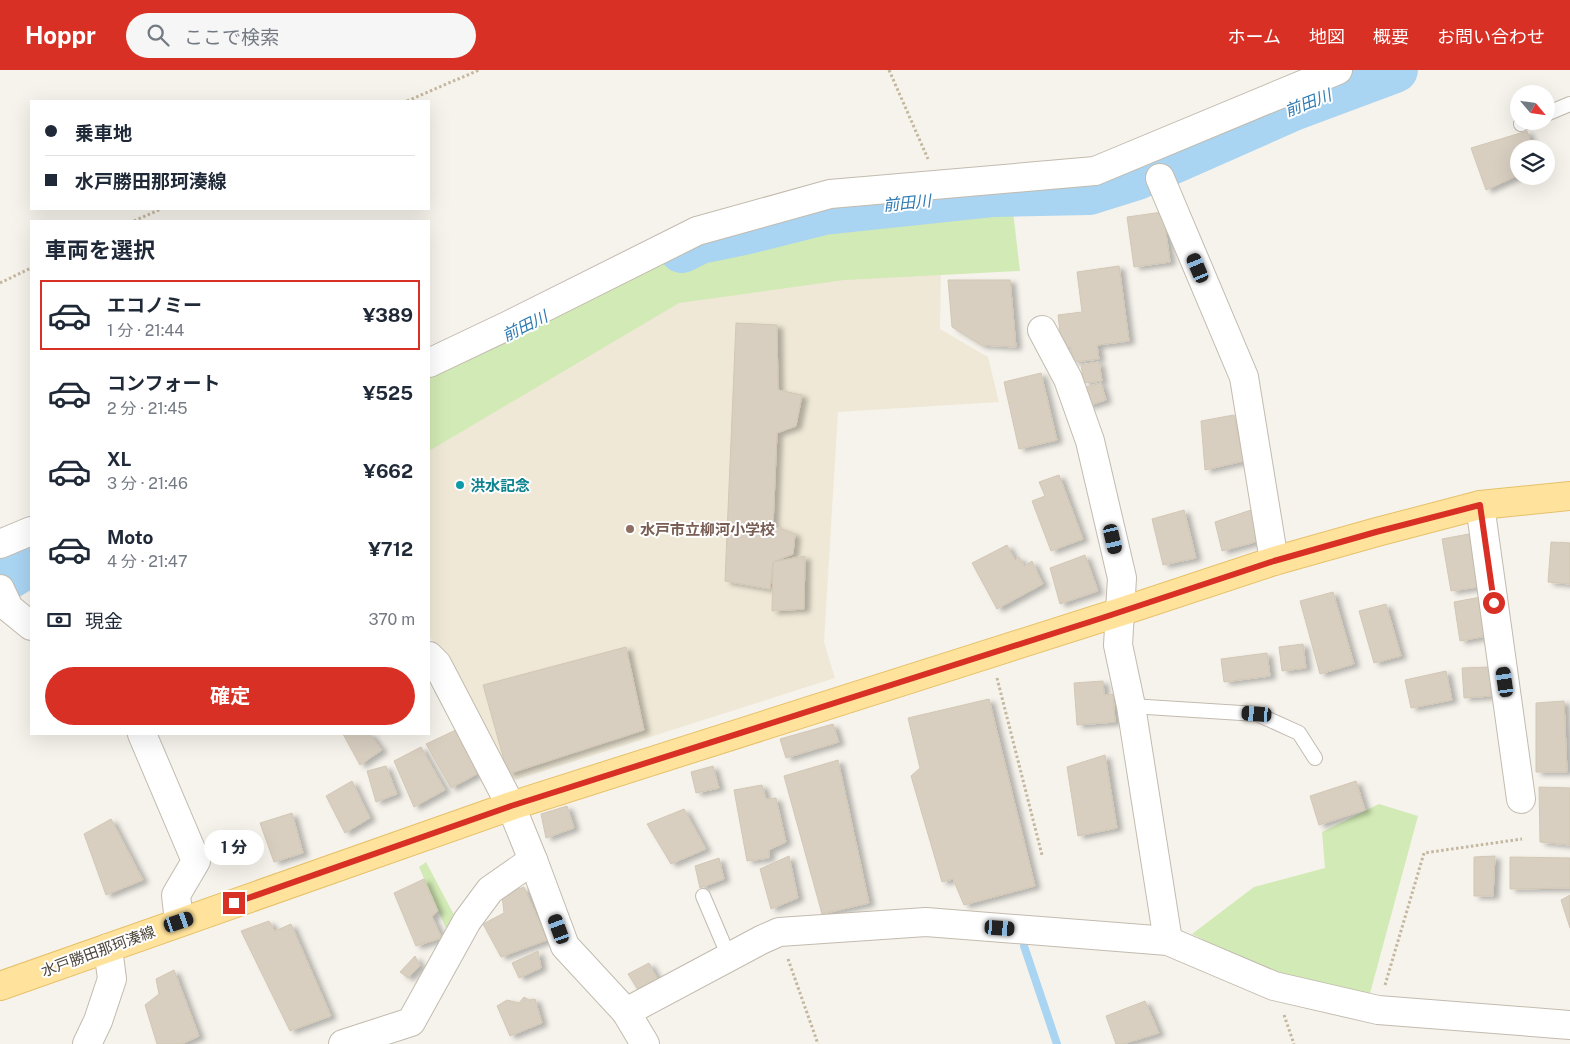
<!DOCTYPE html>
<html lang="ja">
<head>
<meta charset="utf-8">
<style>
  :root { --surface:#fff; --page:#f6f6f7; --text:#1f2937; --muted:#747a83; --line:#e0e1e3; --accent:#d93025 }
  body { margin:0; font-family:"Public Sans","Noto Sans JP",sans-serif; background:var(--page); color:var(--text); height:100vh; display:flex; flex-direction:column; font-size:19px; white-space:nowrap }
  * { box-sizing:border-box; margin:0 }
  p { font-size:16px; color:var(--muted) }
  .icon { flex:none; width:28px; height:28px; fill:none; stroke:currentColor; stroke-width:2; stroke-linecap:round; stroke-linejoin:round }
  .map { position:relative; flex:1; overflow:hidden }
  .side { position:absolute; left:30px; top:150px; width:400px; height:515px; display:flex; flex-direction:column; background:var(--surface); border-radius:0px; box-shadow:0 5px 20px #0002 }
  .side>* { flex:none }
  .banner { position:absolute; left:30px; top:30px; width:400px; height:110px; border-radius:0px; box-shadow:0 5px 20px #0002; display:grid; align-content:center; height:110px; padding:0 15px; background:var(--surface) }
  .needle { width:32px; rotate:119deg }
  .tools { position:absolute; left:1510px; top:15px; display:grid; gap:10px }
  .tools a { display:grid; place-items:center; width:45px; height:45px; border-radius:50%; background:var(--surface); box-shadow:0 5px 20px #0002; font-size:25px }
  .end { position:absolute; width:22px; height:22px; margin:-11px; border:6px solid #d93025; background:#fff; box-shadow:0 0 0 2px #fff }
  .from { border-radius:50% }
  .bubble { position:absolute; height:35px; border-radius:18px; background:var(--surface); box-shadow:0 5px 20px #0002; font-size:16px; font-weight:700; line-height:35px; text-align:center }
  .car { position:absolute; width:15px; height:30px; margin:-15px -8px; border-radius:6px; box-shadow:0 0 4px 1px #0007; background:linear-gradient(#222 24%,#8ab4d8 0 40%,#222 0 76%,#8ab4d8 0 86%,#222 0) }
  .banner b { display:flex; align-items:center; gap:18px; height:48px; font-size:19px }
  .banner b+b { border-top:1px solid var(--line) }
  .banner i { width:12px; height:12px; background:var(--text) }
  ul { padding:0; list-style:none }
  li { display:flex; align-items:center; gap:15px; height:70px; margin:0 10px 8px; padding:0 5px; border:2px solid transparent; border-radius:0px }
  li div { flex:1 }
  li b { display:block; font-size:19px }
  li em { font-style:normal; font-weight:700 }
  li.selected { border-color:var(--accent) }
  li>.icon { width:45px; height:45px; stroke-width:1.5 }
  h2 { padding:0 15px; font-size:22px; line-height:60px }
  .pay { display:flex; align-items:center; gap:12px; height:55px; padding:0 15px; font-size:19px }
  .pay p { margin-inline-start:auto }
  .primary-button { display:flex; gap:10px; margin-top:auto; padding:10px 15px }
  .primary-button a { flex:1; height:58px; border-radius:30px; background:var(--accent); color:#fff; font-size:20px; font-weight:700; line-height:58px; text-align:center }
  header { display:flex; align-items:center; gap:30px; box-sizing:border-box; height:70px; padding:0 25px; background:var(--accent); color:#fff }
  header strong { font-size:24px }
  nav { display:flex; gap:28px; margin-inline-start:auto; font-size:18px }
  .search { width:350px; height:45px; background:var(--page); display:flex; align-items:center; gap:12px; box-sizing:border-box; padding:0 18px; border-radius:28px; color:var(--muted); font-size:19px }
  .map>svg:first-child { display:block }
  .education { fill:#efe8d6 }
  .green { fill:#d2eab5 }
  .lines { fill:none; stroke-linecap:round; stroke-linejoin:round }
  .stream { stroke:#a9d4f2; stroke-width:8 }
  .river { stroke:#a9d4f2; stroke-width:46 }
  .building { fill:#d8cfc1; stroke:#d3c7b4; filter:url(#shadow) }
  .service-casing { stroke:#c2bbae; stroke-width:16 }
  .minor-casing { stroke:#c2bbae; stroke-width:30 }
  .primary-casing { stroke:#e6c16a; stroke-width:30 }
  .path { stroke:#c4b79f; stroke-width:3; stroke-dasharray:2.5 2.5; stroke-linecap:butt }
  .service { stroke:#fff; stroke-width:14 }
  .minor { stroke:#fff; stroke-width:28 }
  .primary { stroke:#ffe39c; stroke-width:28 }
  .route { stroke:#d93025; stroke-width:6 }
  .culture-dot { fill:#0f9aa8; stroke:#fff; stroke-width:2 }
  .education-dot { fill:#8d6e63; stroke:#fff; stroke-width:2 }
  .labels { text-anchor:middle; dominant-baseline:central; stroke-width:4; stroke-linejoin:round; paint-order:stroke }
  .culture-label { font-size:15px; font-weight:bold; fill:#0d838f; stroke:#fff; text-anchor:start }
  .education-label { font-size:15px; font-weight:bold; fill:#785e54; stroke:#fff; text-anchor:start }
  .street-label { font-size:15px; fill:#4b4439; stroke:#fff }
  .water-label { font-size:16px; font-style:italic; fill:#2e7ab2; stroke:#fff }
</style>
</head>
<body>
<header>
<strong>Hoppr</strong>
<div class="search"><svg class="icon" aria-label="search" viewBox="0 0 24 24"><circle cx="10" cy="10" r="6"/><path d="M15 15l6 6"/></svg>ここで検索</div>
<nav><a>ホーム</a><a>地図</a><a>概要</a><a>お問い合わせ</a></nav>
</header>
<div class="map">
<svg width="1570" height="974" viewBox="0 0 1570 974">
  <defs>
    <filter id="shadow"><feDropShadow dx="5.5" dy="3" stdDeviation="2.5" flood-color="#0004"/></filter>
  </defs>
  <rect width="100%" height="100%" fill="#f6f3ec"/>
  <!-- education -->
  <path class="education" d="M941,197L940,259L988,287L999,332L838,342L824,572L835,608L512,711L429,565V352L732,207Z"/>
  <!-- green -->
  <g class="green">
    <path d="M1011,124L1020,201L844,210L679,233L429,381V307L700,171Z"/>
    <path d="M1379,734L1418,746L1369,927L1278,907L1192,864L1254,817L1325,798L1322,762Z"/>
    <path d="M426,792L453,843L462,849L448,863L419,797Z"/>
  </g>
  <g class="lines">
    <!-- stream -->
    <path class="stream" d="M1024,876L1057,974"/>
    <!-- river -->
    <g class="river">
      <path d="M682,180L700,171L744,162L824,142L994,124L1089,122L1137,107L1293,38L1395,0"/>
      <path d="M0,512L31,493"/>
    </g>
  </g>
  <!-- building -->
  <g class="building">
    <path d="M1527,61L1533,79H1519V105L1486,120L1471,78Z"/>
    <path d="M1163,142L1170,192L1134,197L1127,147Z"/>
    <path d="M1119,196L1129,271L1097,275L1099,289L1073,292L1071,277L1062,279L1058,245L1082,242L1077,202Z"/>
    <path d="M948,210H1010L1016,277L981,275L952,257Z"/>
    <path d="M736,253L777,255L778,320L802,325L796,356L777,363L773,456L795,464L793,484L773,492L770,519L725,511Z"/>
    <path d="M1099,292L1102,311L1084,313L1081,295Z"/>
    <path d="M1041,303L1057,370L1019,379L1004,312Z"/>
    <path d="M1101,313L1106,330L1087,336L1082,318Z"/>
    <path d="M1234,345L1244,391L1205,400L1201,351Z"/>
    <path d="M1059,405L1083,469L1051,481L1032,431L1045,426L1039,412Z"/>
    <path d="M1184,440L1196,488L1163,495L1152,449Z"/>
    <path d="M1251,440L1259,471L1222,481L1215,452Z"/>
    <path d="M1469,464L1478,517L1451,521L1442,469Z"/>
    <path d="M1551,472L1570,473V514L1548,512Z"/>
    <path d="M1007,475L1015,490L1019,487L1024,496L1032,491L1043,514L997,539L972,493Z"/>
    <path d="M1085,485L1098,521L1060,534L1050,498Z"/>
    <path d="M805,486L804,539L772,541L773,492Z"/>
    <path d="M1333,522L1354,594L1320,604L1300,531Z"/>
    <path d="M1481,527L1487,566L1460,571L1454,532Z"/>
    <path d="M1386,534L1401,586L1374,593L1359,541Z"/>
    <path d="M1303,574L1306,598L1282,601L1279,577Z"/>
    <path d="M626,577L644,660L508,704L483,615Z"/>
    <path d="M1267,583L1270,606L1224,612L1221,589Z"/>
    <path d="M1490,597L1491,626L1464,628L1462,598Z"/>
    <path d="M1446,601L1452,630L1411,638L1405,610Z"/>
    <path d="M1103,611L1104,625L1113,624L1115,652L1077,655L1074,613Z"/>
    <path d="M989,629L1035,816L964,835L953,809L942,812L911,706L920,698L908,648Z"/>
    <path d="M1564,631L1567,702H1536V633Z"/>
    <path d="M833,654L839,672L786,688L780,669Z"/>
    <path d="M458,659L477,704L451,718L426,674Z"/>
    <path d="M343,664H370L382,680L360,695Z"/>
    <path d="M421,677L445,720L414,737L394,691Z"/>
    <path d="M1105,685L1117,758L1078,766L1067,697Z"/>
    <path d="M838,690L869,833L822,844L784,706Z"/>
    <path d="M386,696L397,724L376,732L367,701Z"/>
    <path d="M713,696L719,718L696,723L691,702Z"/>
    <path d="M352,711L370,748L345,763L326,726Z"/>
    <path d="M1356,711L1365,740L1319,755L1310,726Z"/>
    <path d="M762,715L766,729L776,728L786,772L769,780V788L747,791L734,720Z"/>
    <path d="M1539,717L1570,718V775L1540,772Z"/>
    <path d="M567,736L574,758L546,768L541,744Z"/>
    <path d="M684,739L706,779L671,794L647,754Z"/>
    <path d="M292,743L303,783L274,792L260,753Z"/>
    <path d="M111,749L143,810L106,825L84,764Z"/>
    <path d="M789,786L798,828L771,839L760,799Z"/>
    <path d="M1495,786L1493,826H1474V787Z"/>
    <path d="M1510,787L1570,788V818L1510,819Z"/>
    <path d="M719,788L724,809L700,818L695,796Z"/>
    <path d="M424,809L438,841L432,847L442,868L416,876L394,823Z"/>
    <path d="M524,817L547,870L501,887L483,854L504,843L502,825Z"/>
    <path d="M1570,825V858L1561,830Z"/>
    <path d="M269,851L275,861L291,854L331,946L290,961L241,861Z"/>
    <path d="M538,881L541,898L519,908L512,893Z"/>
    <path d="M415,886L420,896L408,908L400,902Z"/>
    <path d="M649,893L658,910L638,920L628,904Z"/>
    <path d="M174,900L199,966L182,974H157L145,935L159,924L156,909Z"/>
    <path d="M524,927L529,930L535,929L542,953L510,966L497,936L507,930L519,933Z"/>
    <path d="M1145,931L1159,963L1123,974H1116L1106,946Z"/>
  </g>
  <g class="lines">
    <!-- service casing -->
    <g class="service-casing">
      <g id="service">
        <path d="M1546,44L1570,34"/>
        <path d="M1521,54L1528,51"/>
        <path d="M1131,636L1257,644L1299,663L1315,688"/>
        <path d="M703,826L729,887"/>
      </g>
    </g>
    <!-- minor casing -->
    <g class="minor-casing">
      <g id="minor">
        <path d="M1160,108L1244,307L1274,491"/>
        <path d="M1042,260L1068,309L1090,371L1122,508L1118,575L1131,636L1168,871"/>
        <path d="M429,293L509,255L697,161L830,124L1095,101L1338,0"/>
        <path d="M1480,435L1521,729"/>
        <path d="M0,474L31,461"/>
        <path d="M0,519L9,538L31,556"/>
        <path d="M429,586L437,594L511,736L533,790L565,876L626,942L645,974"/>
        <path d="M142,664L196,791L176,825L179,852"/>
        <path d="M626,942L761,870L779,862L926,852L1168,871L1274,916L1378,940L1570,955"/>
        <path d="M87,974L98,951L112,909L108,878"/>
        <path d="M343,974L411,952L467,851L490,820L533,790"/>
      </g>
    </g>
    <!-- primary casing -->
    <g class="primary-casing">
      <path id="primary" d="M0,916L511,736L1120,542L1274,491L1377,462L1480,435L1570,426"/>
    </g>
    <!-- path -->
    <g class="path">
      <path d="M889,0L928,89"/>
      <path d="M407,31L479,0"/>
      <path d="M134,151L161,139"/>
      <path d="M0,213L31,198"/>
      <path d="M997,608L1042,785"/>
      <path d="M788,889L818,974"/>
      <path d="M1385,915L1424,783L1522,769"/>
      <path d="M1284,945L1294,974"/>
    </g>
    <!-- service -->
    <use href="#service" class="service"/>
    <!-- minor -->
    <use href="#minor" class="minor"/>
    <!-- primary -->
    <use href="#primary" class="primary"/>
  </g>
  <g class="lines">
    <!-- route -->
    <path class="route" d="M234,833L511,736L1102,548L1274,491L1376,462L1480,435L1494,533"/>
  </g>
  <!-- markers -->
  <circle class="culture-dot" cx="460" cy="415" r="5"/>
  <circle class="education-dot" cx="630" cy="459" r="5"/>
  <g class="labels">
    <!-- culture labels -->
    <g class="culture-label">
      <text x="470" y="415">洪水記念</text>
    </g>
    <!-- education labels -->
    <g class="education-label">
      <text x="640" y="459">水戸市立柳河小学校</text>
    </g>
    <!-- street labels -->
    <g class="street-label">
      <text transform="translate(98 881) rotate(-20)">水戸勝田那珂湊線</text>
    </g>
    <!-- water labels -->
    <g class="water-label">
      <text transform="translate(1308 33) rotate(-21)">前田川</text>
      <text transform="translate(907 133) rotate(-6)">前田川</text>
      <text transform="translate(525 256) rotate(-26)">前田川</text>
    </g>
  </g>
</svg>
<div class="tools">
<a><svg class="needle" viewBox="-14 -14 28 28"><path d="M0-13l5 13h-10z" fill="#e53935"/><path d="M0 13l5-13h-10z" fill="#747a83"/></svg></a>
<a><svg class="icon" aria-label="layers" viewBox="0 0 24 24"><path d="M12 4l9 5-9 5-9-5zM3 14l9 5 9-5"/></svg></a>
</div>
<i class="end from" style="left:1494px;top:533px"></i>
<i class="end" style="left:234px;top:833px"></i>
<div class="bubble" style="left:204px;top:760px;width:60px">1 分</div>
<i class="car" style="left:1198px;top:198px;rotate:337deg"></i>
<i class="car" style="left:1113px;top:469px;rotate:167deg"></i>
<i class="car" style="left:1505px;top:612px;rotate:352deg"></i>
<i class="car" style="left:1257px;top:644px;rotate:274deg"></i>
<i class="car" style="left:179px;top:852px;rotate:71deg"></i>
<i class="car" style="left:1000px;top:858px;rotate:94deg"></i>
<i class="car" style="left:559px;top:859px;rotate:340deg"></i>
<div class="banner">
<b><i class="from"></i>乗車地</b>
<b><i></i>水戸勝田那珂湊線</b>
</div>
<section class="side">
<h2>車両を選択</h2>
<ul>
<li class="selected"><svg class="icon" aria-label="car" viewBox="0 0 24 24"><path d="M5 17H2v-5l4-1 3-4h7l3 4 3 1v5h-3M9 17h6M6 11h13"/><circle cx="7" cy="17" r="2"/><circle cx="17" cy="17" r="2"/></svg><div><b>エコノミー</b><p>1 分 · 21:44</p></div><em>¥389</em></li>
<li><svg class="icon" aria-label="car" viewBox="0 0 24 24"><path d="M5 17H2v-5l4-1 3-4h7l3 4 3 1v5h-3M9 17h6M6 11h13"/><circle cx="7" cy="17" r="2"/><circle cx="17" cy="17" r="2"/></svg><div><b>コンフォート</b><p>2 分 · 21:45</p></div><em>¥525</em></li>
<li><svg class="icon" aria-label="car" viewBox="0 0 24 24"><path d="M5 17H2v-5l4-1 3-4h7l3 4 3 1v5h-3M9 17h6M6 11h13"/><circle cx="7" cy="17" r="2"/><circle cx="17" cy="17" r="2"/></svg><div><b>XL</b><p>3 分 · 21:46</p></div><em>¥662</em></li>
<li><svg class="icon" aria-label="car" viewBox="0 0 24 24"><path d="M5 17H2v-5l4-1 3-4h7l3 4 3 1v5h-3M9 17h6M6 11h13"/><circle cx="7" cy="17" r="2"/><circle cx="17" cy="17" r="2"/></svg><div><b>Moto</b><p>4 分 · 21:47</p></div><em>¥712</em></li>
</ul>
<div class="pay"><svg class="icon" aria-label="cash" viewBox="0 0 24 24"><path d="M3 7h18v10H3z"/><circle cx="12" cy="12" r="2"/></svg>現金<p>370 m</p></div>
<div class="primary-button"><a>確定</a></div>
</section>
</div>
</body>
</html>
